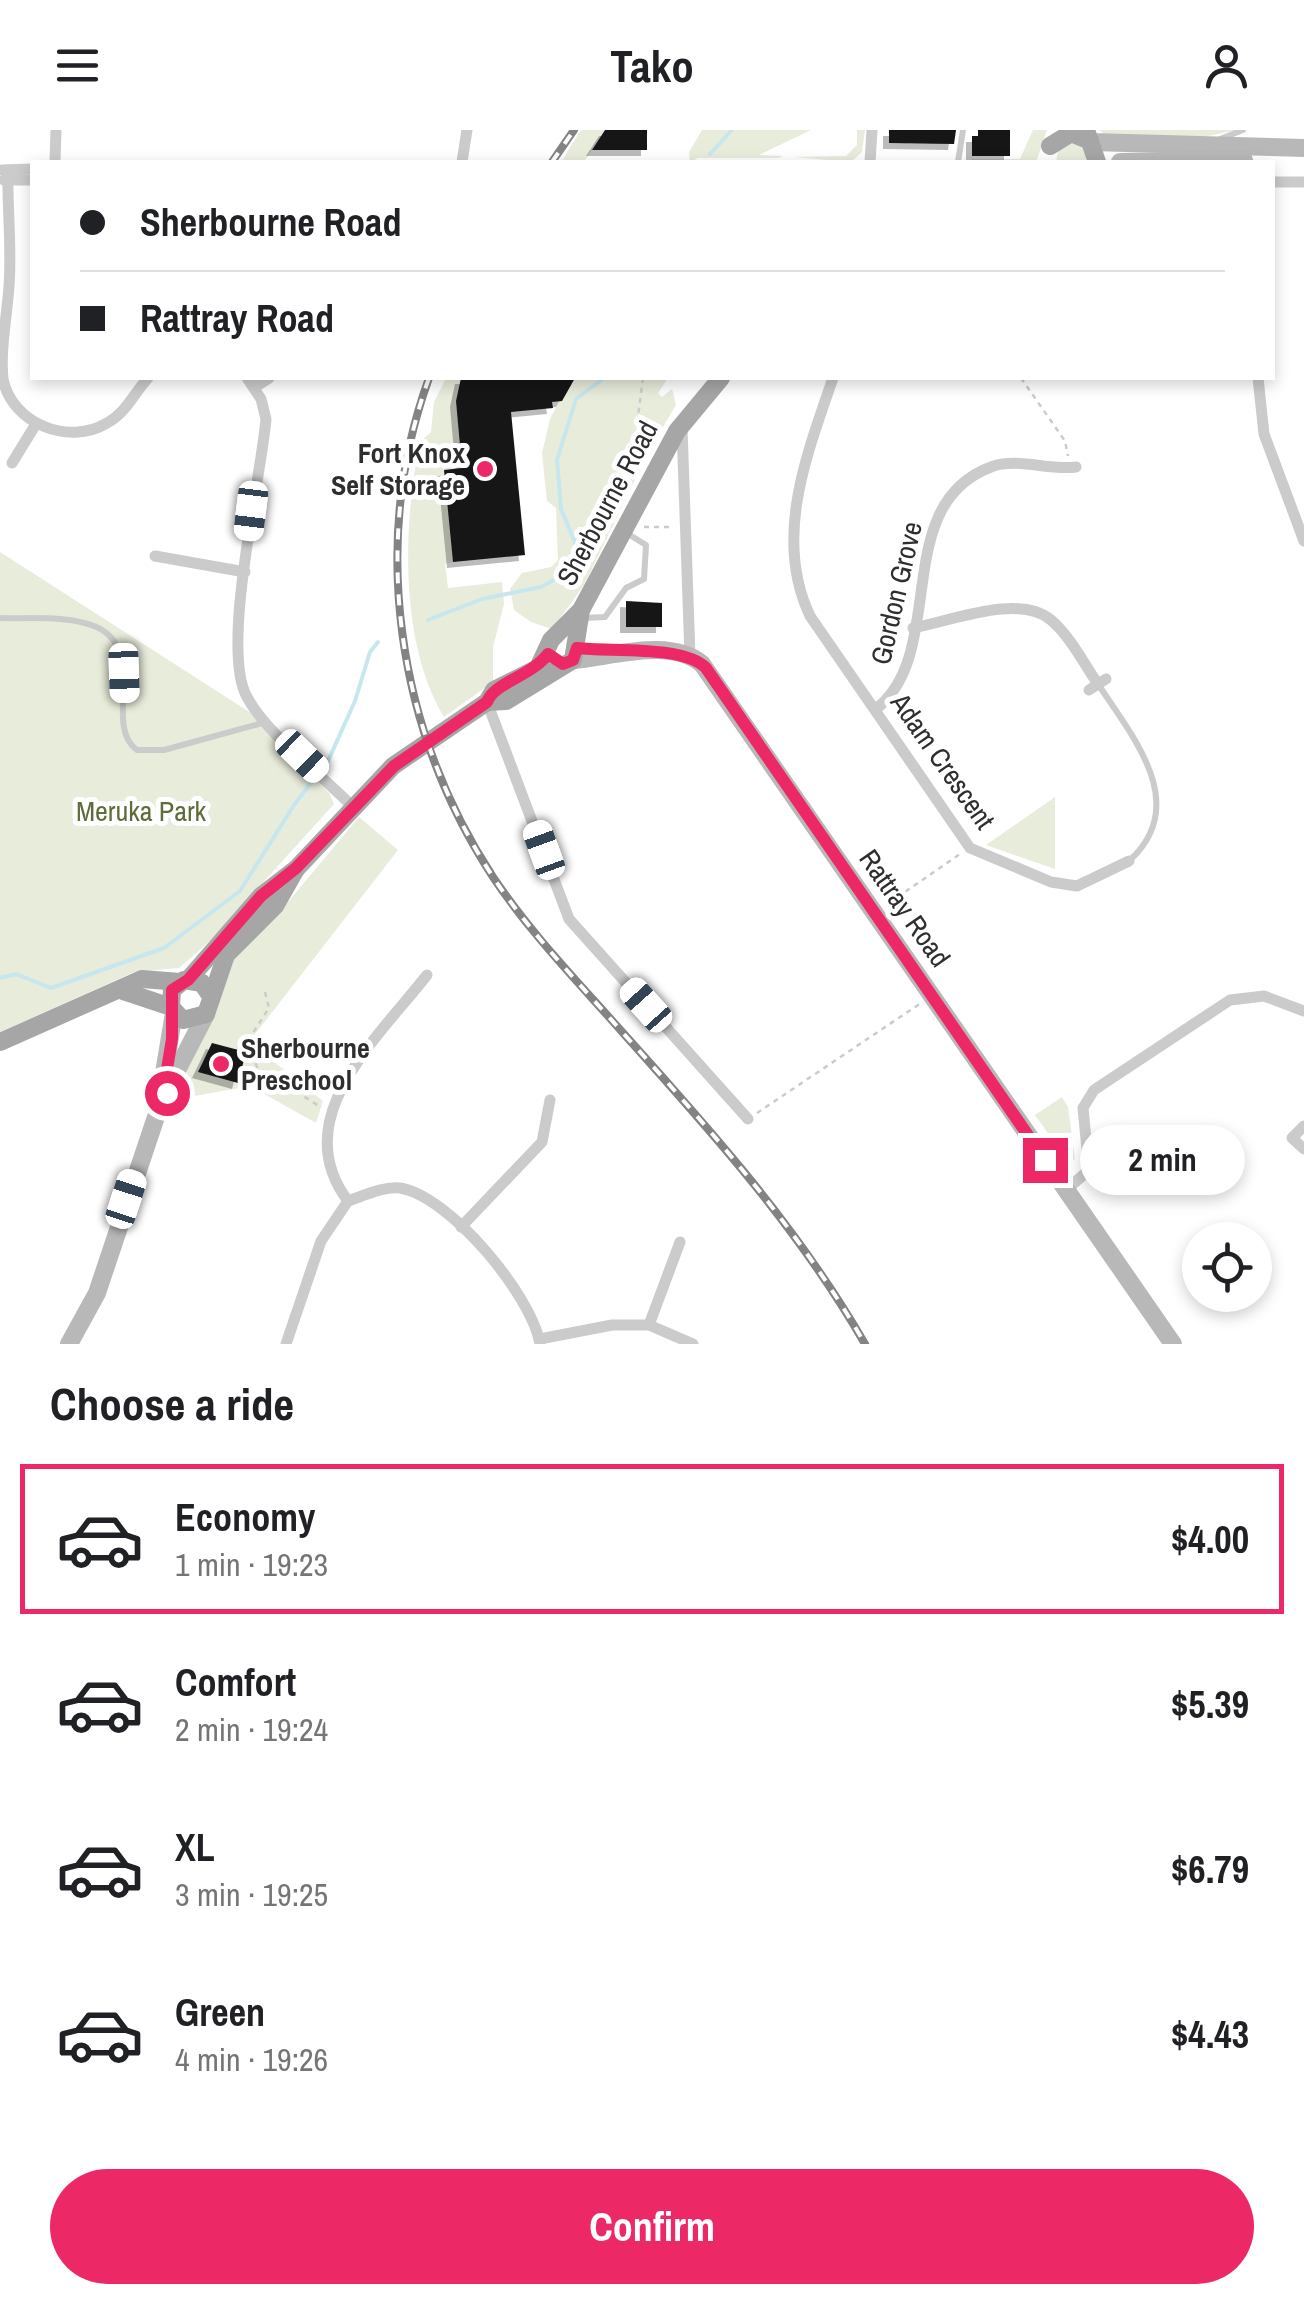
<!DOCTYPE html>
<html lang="en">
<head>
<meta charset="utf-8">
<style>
  :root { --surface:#fff; --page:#f6f6f6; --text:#202124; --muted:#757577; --line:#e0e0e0; --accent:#ed2866 }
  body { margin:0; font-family:"Archivo Narrow",sans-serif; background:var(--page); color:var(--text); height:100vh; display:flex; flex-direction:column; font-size:38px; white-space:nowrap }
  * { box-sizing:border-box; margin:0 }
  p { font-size:32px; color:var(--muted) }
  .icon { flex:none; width:55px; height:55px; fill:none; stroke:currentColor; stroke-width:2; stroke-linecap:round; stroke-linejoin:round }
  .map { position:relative; height:1214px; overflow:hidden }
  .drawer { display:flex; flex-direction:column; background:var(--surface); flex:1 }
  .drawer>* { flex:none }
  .banner { position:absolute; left:30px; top:30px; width:1245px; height:220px; border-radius:0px; box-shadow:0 5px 15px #0003; display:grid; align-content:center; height:220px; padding:0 50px; background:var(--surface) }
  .controls { position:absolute; left:1182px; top:1092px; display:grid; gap:20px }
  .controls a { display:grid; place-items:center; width:90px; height:90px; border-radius:50%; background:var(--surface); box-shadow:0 5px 15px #0003; font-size:50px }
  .end { position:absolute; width:45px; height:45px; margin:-22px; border:12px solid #ed2866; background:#fff; box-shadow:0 0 0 5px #fff }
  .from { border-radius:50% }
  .bubble { position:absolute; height:70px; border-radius:35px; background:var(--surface); box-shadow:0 5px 15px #0003; font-size:32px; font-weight:700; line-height:70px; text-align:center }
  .car { position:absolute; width:30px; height:60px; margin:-30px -15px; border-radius:12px; box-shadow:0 0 8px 2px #0007; background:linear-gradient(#fff 24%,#345 0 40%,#fff 0 76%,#345 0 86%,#fff 0) }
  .banner b { display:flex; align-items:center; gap:35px; height:95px; font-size:38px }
  .banner b+b { border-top:2px solid var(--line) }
  .banner i { width:25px; height:25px; background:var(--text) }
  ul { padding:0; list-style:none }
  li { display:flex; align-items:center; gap:30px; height:150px; margin:0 20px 15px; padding:0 30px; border:5px solid transparent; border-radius:0px }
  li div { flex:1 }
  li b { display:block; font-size:38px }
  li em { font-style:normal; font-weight:700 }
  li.on { border-color:var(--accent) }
  li>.icon { width:90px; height:90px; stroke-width:1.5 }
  h2 { padding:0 50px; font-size:45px; line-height:120px }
  .cta { display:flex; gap:20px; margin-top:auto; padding:20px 50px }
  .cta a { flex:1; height:115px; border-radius:60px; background:var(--accent); color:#fff; font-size:40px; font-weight:700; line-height:115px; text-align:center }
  header { display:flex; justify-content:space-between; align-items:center; height:130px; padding:0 50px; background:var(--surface); font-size:45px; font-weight:700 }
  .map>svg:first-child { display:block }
  .green { fill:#e8ecdb }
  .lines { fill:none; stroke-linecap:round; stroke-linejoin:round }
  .stream { stroke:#c6e7ed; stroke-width:4 }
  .building { fill:#151515; filter:url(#shadow) }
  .path { stroke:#cbcbcb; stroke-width:2.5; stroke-dasharray:5 5; stroke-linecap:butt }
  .lane { stroke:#cbcbcb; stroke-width:6 }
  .street { stroke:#cbcbcb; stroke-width:11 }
  .secondary { stroke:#b8b8b8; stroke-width:18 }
  .primary { stroke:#a6a6a6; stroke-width:18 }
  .rail-casing { stroke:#838383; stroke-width:8 }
  .rail { stroke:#fff; stroke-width:4; stroke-dasharray:11; stroke-linecap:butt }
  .route { stroke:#ed2866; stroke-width:12 }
  .poi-dot { fill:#ed2866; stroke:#fff; stroke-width:4 }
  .labels { text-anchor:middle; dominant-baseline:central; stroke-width:10; stroke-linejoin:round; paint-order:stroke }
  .poi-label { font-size:28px; font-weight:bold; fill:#2e2e2e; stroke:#fff; text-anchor:end }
  .street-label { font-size:28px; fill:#2e2e2e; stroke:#fff }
  .park-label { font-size:28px; fill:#5d6c39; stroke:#fff }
</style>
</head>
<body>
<header><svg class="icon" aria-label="menu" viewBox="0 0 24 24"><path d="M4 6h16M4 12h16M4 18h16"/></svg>Tako<svg class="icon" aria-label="person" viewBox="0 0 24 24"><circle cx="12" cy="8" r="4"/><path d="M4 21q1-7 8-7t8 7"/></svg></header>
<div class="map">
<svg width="1304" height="1214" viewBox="0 0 1304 1214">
  <defs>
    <filter id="shadow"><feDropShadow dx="-6" dy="6" stdDeviation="0" flood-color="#0004"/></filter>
  </defs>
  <rect width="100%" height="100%" fill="#fff"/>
  <!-- green -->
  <g class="green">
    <path d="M581,0H605L584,32H561Z"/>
    <path d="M702,0H811L759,25L783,26L779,28H698L690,32L689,22Z"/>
    <path d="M857,0H865L862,22L851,32L793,27L846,26L857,15Z"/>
    <path d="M1033,0H1047L1036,32H971V29H1020Z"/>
    <path d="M1099,0H1237L1165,15L1107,6Z"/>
    <path d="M1071,12L1085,19L1087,32H1056L1058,20Z"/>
    <path d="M446,248H461L456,271L462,338L444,341L453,432L445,434L448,458L502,452L504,474L493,517V552L444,587C399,513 403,393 420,312L431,302L434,272Z"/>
    <path d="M571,248H668L658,263L662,267L672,259L676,275L650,319L584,455L552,499L531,492L514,480L510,459L522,443L551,437L558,430L556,378L547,371L542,323L550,289Z"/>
    <path d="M0,422L251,583L329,663L334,674L210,811L179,838L134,842L0,902Z"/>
    <path d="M1055,667V739L986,715Z"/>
    <path d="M359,687L398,720L249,912L323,971L316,993L250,956L172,970L232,830L272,791Z"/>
    <path d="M1062,967L1068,977L1075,1029L1069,1033L1035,985Z"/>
  </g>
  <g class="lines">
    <!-- stream -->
    <g class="stream">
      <path d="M710,24L732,0"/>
      <path d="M428,490L482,469L541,457L574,439L580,424L561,379L557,330L576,269L604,248"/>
      <path d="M0,848L16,844L51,858L164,818L240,761L294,675L328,631L355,571L370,522L378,512"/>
    </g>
  </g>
  <!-- building -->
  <g class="building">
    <path d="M605,0H647V20H592Z"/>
    <path d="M889,0H956L954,14L889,13Z"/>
    <path d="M978,0H1010V26H972V6H978Z"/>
    <path d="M461,248H575L562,271L552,272L553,278L511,282L525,425L453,432L444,340L462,338L456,271Z"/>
    <path d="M626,471L662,473V497H626Z"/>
    <path d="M212,913L246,922L238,953L198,942Z"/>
  </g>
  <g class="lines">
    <!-- path -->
    <g class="path">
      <path d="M643,248L637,294L650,314"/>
      <path d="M1021,248L1065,311L1068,326"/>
      <path d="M644,397H671"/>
      <path d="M889,773L960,724"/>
      <path d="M265,862L269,878L247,912L257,937L319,976"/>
      <path d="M757,983L921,873"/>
    </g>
    <!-- lane -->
    <g class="lane">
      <path d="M1220,9L1243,0"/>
      <path d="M958,32L963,0"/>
      <path d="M0,488C28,489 67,485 94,496C150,518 102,596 137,620H164L266,592"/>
      <path d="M583,488L605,487L626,458L644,449L646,415L625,402"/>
      <path d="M1098,554C1132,606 1191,674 1130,730"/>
    </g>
    <!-- street -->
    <g class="street">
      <path d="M55,32L56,0"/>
      <path d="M462,32L467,0"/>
      <path d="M870,32L872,0"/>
      <path d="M2,40L32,39"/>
      <path d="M8,40C7,78 12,117 9,156C7,186 0,219 3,249C12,294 69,316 107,293C126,283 134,263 148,248"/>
      <path d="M4,50H32"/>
      <path d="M1272,52H1304"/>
      <path d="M247,248L261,269L266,289C261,349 221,515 246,565C265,603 322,645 353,677"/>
      <path d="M833,248C807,324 773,408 810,486L970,718L1051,752L1077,756L1129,731"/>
      <path d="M1258,248L1264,304L1304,411"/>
      <path d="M255,257L269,248"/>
      <path d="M682,298L690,526"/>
      <path d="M12,333L36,294"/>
      <path d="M155,426L245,442"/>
      <path d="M913,498C951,491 1019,463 1051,490C1070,506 1084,534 1098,554"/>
      <path d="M1089,560L1106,549"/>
      <path d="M487,572L569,789L748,989"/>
      <path d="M876,579C949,522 889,375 991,337C1017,327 1049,341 1076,337"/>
      <path d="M1304,996L1292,1008L1304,1019"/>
      <path d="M1066,1060L1089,1040L1083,978L1094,960L1230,870L1264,866L1304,881"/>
      <path d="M348,1071C286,989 377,909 427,845"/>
      <path d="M461,1097L542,1012L550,970"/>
      <path d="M649,1195L680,1112"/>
      <path d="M540,1209L612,1195H649L693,1214"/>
      <path d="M286,1214L321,1111L348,1071C363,1066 384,1056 400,1058C450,1066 532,1166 540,1214"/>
    </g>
    <!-- secondary -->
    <g class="secondary">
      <path d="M1091,12L1304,18"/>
      <path d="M1120,32L1244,30"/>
      <path d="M573,530C611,527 670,507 702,534L1173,1214"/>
      <path d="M163,949L174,883"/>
      <path d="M69,1214L97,1163L162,969L206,884"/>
    </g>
    <!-- primary -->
    <g class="primary">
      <path d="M1086,0L1097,32"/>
      <path d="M1050,16L1071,3L1090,11"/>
      <path d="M487,572L506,571L573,530L581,480L677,301L721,248"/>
      <path d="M188,850L261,766L296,739L393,636L487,572L494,560L538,538L551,510L581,480"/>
      <path d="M123,861L171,877"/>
      <path d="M210,865L202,853L184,850L172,860L171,877L183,890L206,884L226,825L275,776L296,739"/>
      <path d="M0,912L142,849L180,852"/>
    </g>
    <!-- rail casing -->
    <g class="rail-casing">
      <g id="rail">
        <path d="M552,32L574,0"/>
        <path d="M429,248C369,414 397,600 493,747C531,804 579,853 624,904C712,1002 799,1099 865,1214"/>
      </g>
    </g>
    <!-- rail -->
    <use href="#rail" class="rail"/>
  </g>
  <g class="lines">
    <!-- route -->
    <path class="route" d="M167,963L162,969L172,909V860L188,850L261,766L296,738L394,636L487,572C495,552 530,547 548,524L563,534L573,530L577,518C610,522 684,515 706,538L1045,1030"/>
  </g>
  <!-- markers -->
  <g class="poi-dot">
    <circle cx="485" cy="339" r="10"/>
    <circle cx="221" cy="934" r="10"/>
  </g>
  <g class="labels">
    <!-- poi labels -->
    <g class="poi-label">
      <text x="465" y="323">Fort Knox<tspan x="465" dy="32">Self Storage</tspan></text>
      <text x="241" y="918" text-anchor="start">Sherbourne<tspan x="241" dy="32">Preschool</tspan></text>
    </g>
    <!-- street labels -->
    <g class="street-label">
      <text transform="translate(607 373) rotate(-62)">Sherbourne Road</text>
      <text transform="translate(896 463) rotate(-77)">Gordon Grove</text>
      <text transform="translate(943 631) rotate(55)">Adam Crescent</text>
      <text transform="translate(905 778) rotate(55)">Rattray Road</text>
    </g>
    <!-- park labels -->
    <g class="park-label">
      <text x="141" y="681">Meruka Park</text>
    </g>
  </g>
</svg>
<div class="controls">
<a><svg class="icon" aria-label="locate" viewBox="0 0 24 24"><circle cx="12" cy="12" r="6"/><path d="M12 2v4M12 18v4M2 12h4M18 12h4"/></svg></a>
</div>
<i class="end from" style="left:167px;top:963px"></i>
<i class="end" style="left:1045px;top:1030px"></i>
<div class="bubble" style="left:1080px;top:995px;width:165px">2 min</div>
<i class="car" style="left:251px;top:381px;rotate:187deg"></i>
<i class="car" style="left:124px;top:543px;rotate:178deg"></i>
<i class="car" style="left:302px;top:626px;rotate:134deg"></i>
<i class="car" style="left:544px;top:720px;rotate:340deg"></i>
<i class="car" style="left:646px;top:875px;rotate:318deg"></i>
<i class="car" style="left:126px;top:1069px;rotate:18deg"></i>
<div class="banner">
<b><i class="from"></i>Sherbourne Road</b>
<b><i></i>Rattray Road</b>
</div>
</div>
<section class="drawer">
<h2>Choose a ride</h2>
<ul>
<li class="on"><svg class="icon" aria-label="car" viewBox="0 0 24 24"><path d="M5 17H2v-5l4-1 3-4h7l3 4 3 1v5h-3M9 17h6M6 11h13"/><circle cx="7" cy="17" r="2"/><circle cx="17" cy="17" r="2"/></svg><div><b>Economy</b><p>1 min · 19:23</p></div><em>$4.00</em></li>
<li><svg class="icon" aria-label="car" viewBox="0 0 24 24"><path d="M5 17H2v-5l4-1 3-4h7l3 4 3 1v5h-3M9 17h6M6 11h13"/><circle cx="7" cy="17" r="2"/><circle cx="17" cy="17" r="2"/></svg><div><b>Comfort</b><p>2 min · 19:24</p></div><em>$5.39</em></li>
<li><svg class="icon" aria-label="car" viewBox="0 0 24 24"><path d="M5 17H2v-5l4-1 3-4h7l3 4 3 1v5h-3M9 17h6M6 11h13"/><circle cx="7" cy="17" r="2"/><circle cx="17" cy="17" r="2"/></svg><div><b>XL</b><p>3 min · 19:25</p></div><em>$6.79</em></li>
<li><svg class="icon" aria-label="car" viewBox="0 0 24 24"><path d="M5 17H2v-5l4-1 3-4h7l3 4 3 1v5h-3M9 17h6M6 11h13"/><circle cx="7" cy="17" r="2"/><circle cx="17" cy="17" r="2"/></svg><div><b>Green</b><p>4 min · 19:26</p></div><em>$4.43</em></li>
</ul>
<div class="cta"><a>Confirm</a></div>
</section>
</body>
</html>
